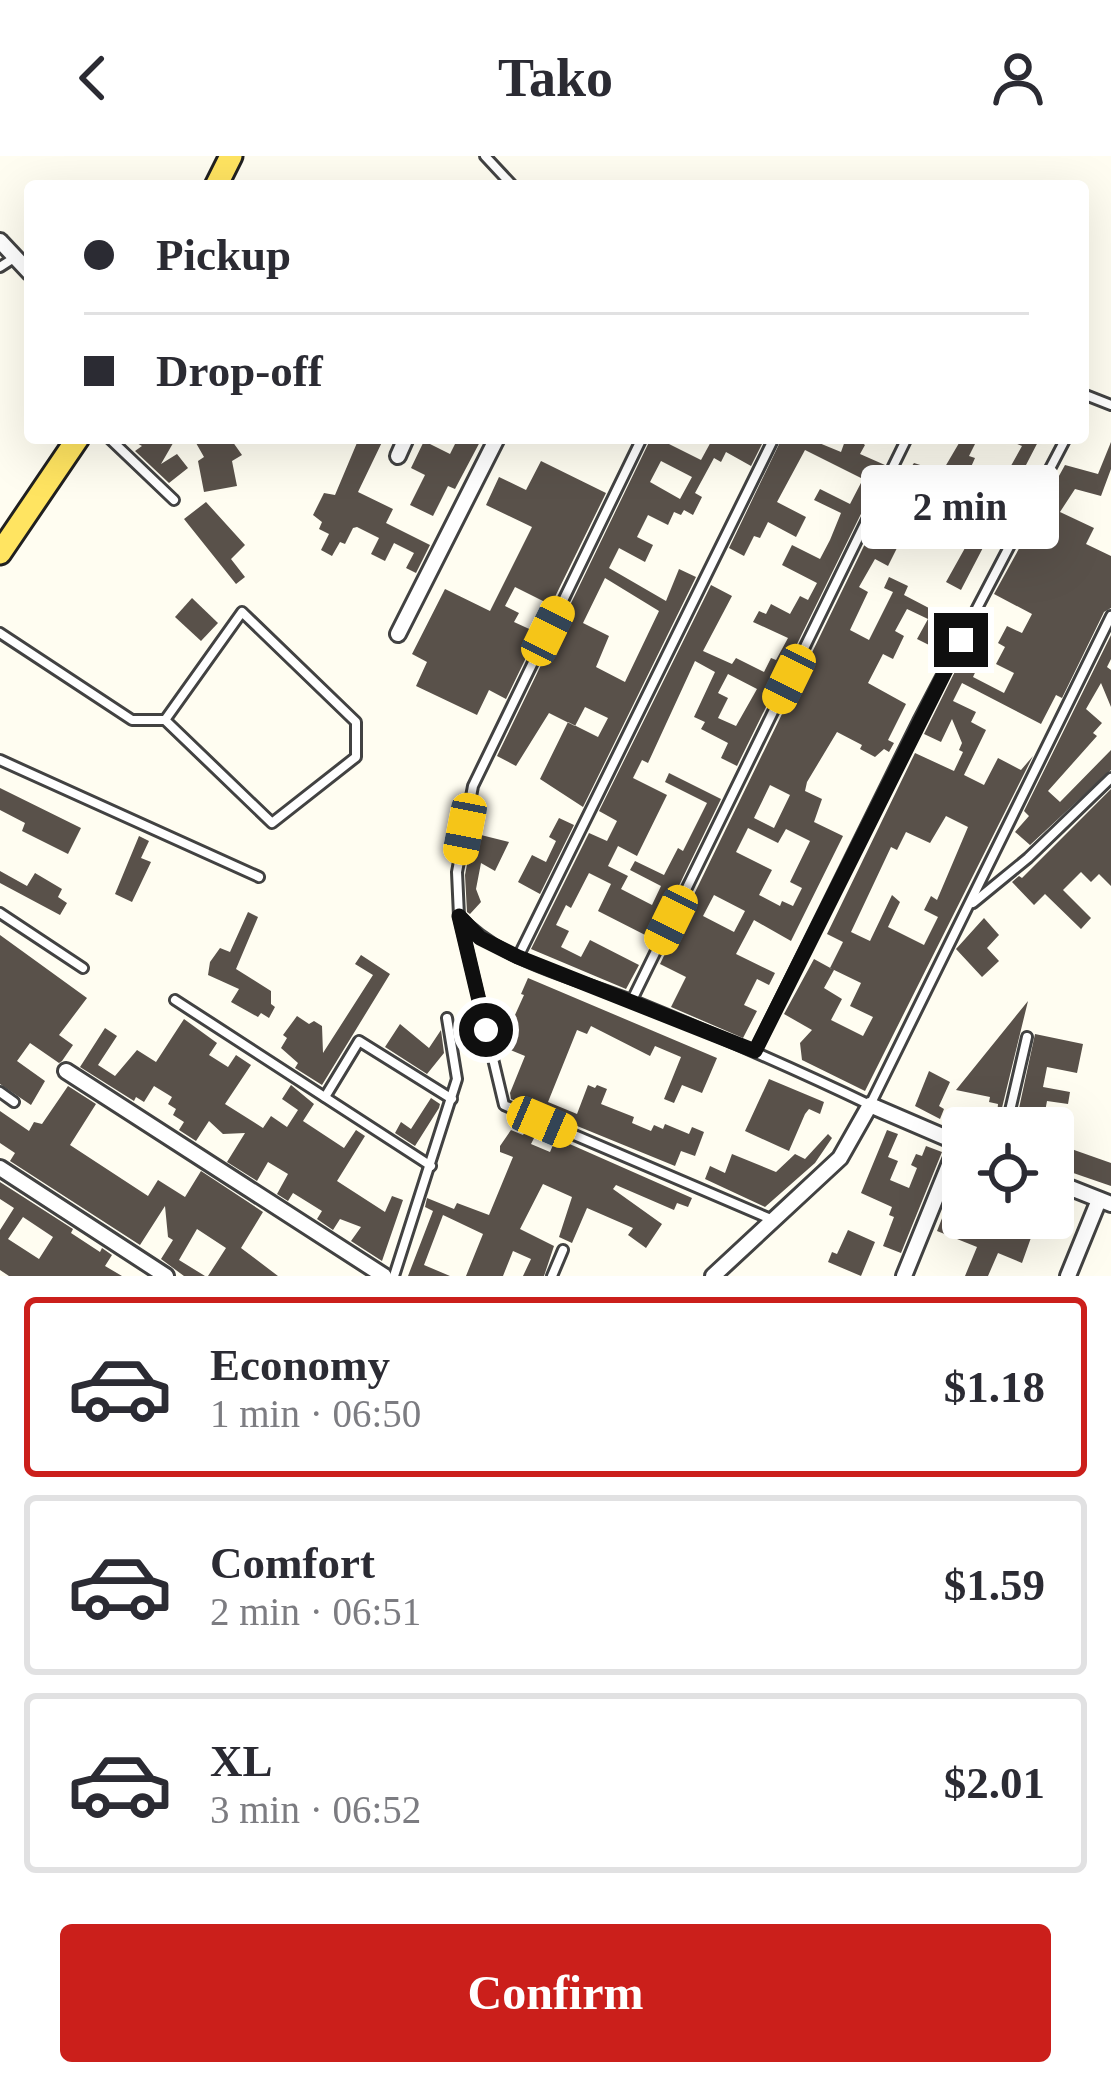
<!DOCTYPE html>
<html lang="en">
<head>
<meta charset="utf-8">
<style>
  :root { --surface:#fff; --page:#f7f7f7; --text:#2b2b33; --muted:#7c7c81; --line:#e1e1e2; --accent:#cb1f1b }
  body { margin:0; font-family:Georgia,serif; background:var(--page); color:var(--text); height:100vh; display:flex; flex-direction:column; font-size:45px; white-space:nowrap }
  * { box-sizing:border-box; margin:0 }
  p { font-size:39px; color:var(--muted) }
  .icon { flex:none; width:66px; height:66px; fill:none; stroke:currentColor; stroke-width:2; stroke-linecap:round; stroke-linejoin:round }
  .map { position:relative; height:1120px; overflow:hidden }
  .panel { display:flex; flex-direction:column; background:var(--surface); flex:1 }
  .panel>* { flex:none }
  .banner { position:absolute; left:24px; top:24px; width:1065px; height:264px; border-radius:12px; box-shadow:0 12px 48px #0002; display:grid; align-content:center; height:264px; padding:0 60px; background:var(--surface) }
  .tools { position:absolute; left:942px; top:951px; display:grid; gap:24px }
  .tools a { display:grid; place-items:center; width:132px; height:132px; border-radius:12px; background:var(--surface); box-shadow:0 12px 48px #0002; font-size:60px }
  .end { position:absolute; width:54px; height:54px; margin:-27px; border:15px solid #0f0f0f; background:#fff; box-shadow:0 0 0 6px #fff }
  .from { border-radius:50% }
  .bubble { position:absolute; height:84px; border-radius:12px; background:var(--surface); box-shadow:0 12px 48px #0002; font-size:39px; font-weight:700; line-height:84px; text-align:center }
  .car { position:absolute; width:36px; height:72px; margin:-36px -18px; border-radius:15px; box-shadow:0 0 9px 3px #0007; background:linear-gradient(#f5c518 24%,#345 0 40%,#f5c518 0 76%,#345 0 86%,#f5c518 0) }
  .banner b { display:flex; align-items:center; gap:42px; height:114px; font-size:45px }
  .banner b+b { border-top:3px solid var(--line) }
  .banner i { width:30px; height:30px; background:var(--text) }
  ul { padding:21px 0 0; list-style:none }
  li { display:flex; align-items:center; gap:36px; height:180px; margin:0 24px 18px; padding:0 36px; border:6px solid var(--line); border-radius:12px }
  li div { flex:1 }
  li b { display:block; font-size:45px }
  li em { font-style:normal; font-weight:700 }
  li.selected { border-color:var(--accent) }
  li>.icon { width:108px; height:108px; stroke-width:1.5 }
  .cta { display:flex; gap:24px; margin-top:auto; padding:24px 60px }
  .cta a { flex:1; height:138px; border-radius:12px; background:var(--accent); color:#fff; font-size:48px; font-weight:700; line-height:138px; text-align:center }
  header { display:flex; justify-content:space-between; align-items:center; height:156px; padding:0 60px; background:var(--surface); font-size:54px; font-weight:700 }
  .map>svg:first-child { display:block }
  .building { fill:#59514a; fill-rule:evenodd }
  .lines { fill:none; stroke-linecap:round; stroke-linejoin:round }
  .service-casing { stroke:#424242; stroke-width:14 }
  .minor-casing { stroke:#424242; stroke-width:20 }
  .primary-casing { stroke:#202020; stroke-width:27 }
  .service { stroke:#fff; stroke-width:8 }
  .minor { stroke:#fff; stroke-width:14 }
  .primary { stroke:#ffe461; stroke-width:21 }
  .route { stroke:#0f0f0f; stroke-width:15 }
</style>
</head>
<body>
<header><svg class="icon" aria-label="back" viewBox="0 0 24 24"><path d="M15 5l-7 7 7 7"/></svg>Tako<svg class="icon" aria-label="person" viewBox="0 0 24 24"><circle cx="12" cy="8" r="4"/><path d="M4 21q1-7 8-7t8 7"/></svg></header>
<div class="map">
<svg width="1111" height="1120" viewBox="0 0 1111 1120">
  <rect width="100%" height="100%" fill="#fffdf1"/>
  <!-- building -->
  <g class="building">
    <path d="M128,282H176L161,308L177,298L188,312L169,327L135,295L142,290Z"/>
    <path d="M206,282H230L242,299L232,305L237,330L204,336L198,305L204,301L196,287Z"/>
    <path d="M359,282H384L358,336L393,353L386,367L430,389L416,417L406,412L414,397L394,387L385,405L371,398L379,382L357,371L353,372L345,388L340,386L332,400L321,394L329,378L319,373L322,366L313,359L324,337L335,339Z"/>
    <path d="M458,282H482L455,333L448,330L433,360L410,349L425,319L411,312L424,285L450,298Z"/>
    <path d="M651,282H672L669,288L701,304L713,282H765L751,310L726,296L721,306L714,302L695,337L702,341L693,359L684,354L681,359L674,356L668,369L648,359L637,381L653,389L645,406L619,392L609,412L666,445L679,413L696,421L583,651L540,623L568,566L598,581L608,562L585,551L575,570L549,557L516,610L497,600ZM661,305L692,321L680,343L650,326ZM605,422L659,455L625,526L596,511L609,480L583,467Z"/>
    <path d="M782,282H807L841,296L846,282H856L865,289L860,298L885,309L737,610L721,602L728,587L701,573L705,566L694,561L715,516L695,505L648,607L642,604L633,622L667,639L637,700L618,690L608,710L628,720L621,733L652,749L661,730L630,714L635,705L664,719L678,692L683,695L707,647L665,626L669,617L721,643L653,783L598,755L611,728L589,717L571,752L566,749L556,769L569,775L561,791L581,801L590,784L639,809L626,833L531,793L589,677L607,685L617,665L599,655L711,429L732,440L703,495L732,508L736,502L764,516L771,502L776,504L788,482L753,466L759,455L766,458L771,448L790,458L800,440L808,444L817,427L782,409L792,389L820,403L830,384L841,357L814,344L820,333L850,348L863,323L805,294L777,346L806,361L796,381L768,366L760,382L754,380L744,400L729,392ZM728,518L757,533L736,570L718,562L728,542L718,537Z"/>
    <path d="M962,282H978L969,300L975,302L967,320L961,317L949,344L956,347L950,358L955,360L941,388L924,377L932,362L910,352L891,389L897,392L888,410L875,403L859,431L868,436L850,474L869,484L893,436L884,432L889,421L908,430L904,439L948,462L933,491L917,483L928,463L907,453L895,475L904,480L893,503L883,498L868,527L906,548L888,584L894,587L889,596L884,593L875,601L860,593L862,589L837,576L807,626L805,635L822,643L814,666L843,680L791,785L754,764L736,798L775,817L769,829L757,823L744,849L757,855L743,882L671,851L686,821L660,808L900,316L905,319L914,307L942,316ZM770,629L790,639L774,672L754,662ZM748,672L778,687L786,673L810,685L790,726L802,732L793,750L782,745L780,750L759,739L772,714L736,696ZM714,739L745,755L734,776L703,760Z"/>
    <path d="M1002,282H1040L961,434L946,426L1022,290Z"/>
    <path d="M1111,286V313L1101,340L1075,333L1060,356L1094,372L1086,388L1111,400V452L1104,456L1062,542L1056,539L1041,568L962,527L953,545L976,556L971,566L986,574L964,619L984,629L998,602L1021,614L1033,600L865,935L802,904L800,887L812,874L784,858L814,803L834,814L824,832L842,843L831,864L863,880L873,861L850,850L861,827L830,812L843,786L827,778L915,597L954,615L963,596L959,594L962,587L952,563L941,586L924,578L979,467L990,472L976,499L982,502L973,521L1004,537L1014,517L996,508L1005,491L998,487L1007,470L1022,477L1032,458L994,438L1065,309L1098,318ZM946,660L968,671L937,744L931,740L924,754L938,761L924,789L888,771L900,746L892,739L870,785L851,776L891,691L897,694L906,676L930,687Z"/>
    <path d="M541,305L606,337L551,449L515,431L505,450L519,457L514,466L538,477L506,543L489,534L477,559L416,530L427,506L412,498L445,433L490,455L532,371L486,349L499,321L526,334Z"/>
    <path d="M206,346L245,389L231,403L245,421L236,428L184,363Z"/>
    <path d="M192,442L218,467L201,485L175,461Z"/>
    <path d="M1111,479V503L1107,511L1111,514V551L1101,527L1086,553L1102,567L1093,577L1097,580L1048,635L1060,646L1111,594V614L1030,689L1015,676L1029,660L1024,655Z"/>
    <path d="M0,632L81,672L68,698L22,675L25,667L0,654Z"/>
    <path d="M1111,633V730L1099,718L1091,726L1081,716L1063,734L1091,762L1081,773L1045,738L1034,749L1012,726L1019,720L1022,722Z"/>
    <path d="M559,662L574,669L540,738L518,726L532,699L546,706L556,685L549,681Z"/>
    <path d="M473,677L509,686L495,715L481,707L476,733L481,746L470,758L467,756L465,719Z"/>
    <path d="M139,680L149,685L141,702L151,706L132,746L115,738Z"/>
    <path d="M0,715L27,730L35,717L62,733L58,741L67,747L60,759L0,727Z"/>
    <path d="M248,756L258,761L236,813L271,835V848L275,851L269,862L261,857L258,861L231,846L239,833L208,819L210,806L220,792L230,796Z"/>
    <path d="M984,762L999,779L987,792L999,805L982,821L956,793Z"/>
    <path d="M0,779L87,842L59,879L73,889L62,905L59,907L30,887L17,905L45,925L31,949L0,928Z"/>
    <path d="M361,799L390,818L322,929L295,912L298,907L281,892L287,882L283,879L297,860L309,868L314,865L322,870L323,897L373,819L355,808Z"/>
    <path d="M528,822L717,902L702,937L682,929L674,947L664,943L681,901L655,890L650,900L591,870L587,878L577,874L548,946L577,958L588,929L595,932L597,929L607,933L601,948L634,961L632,967L651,975L654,969L663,973L665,968L689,978L692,971L704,976L695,1000L681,995L675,1010L511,943L510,937L525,900L501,890L524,839L521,838Z"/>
    <path d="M1028,845L1000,960L997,959L998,948L989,946L990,941L956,934Z"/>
    <path d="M184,863L217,887L209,899L228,911L236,899L251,909L225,948L263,972L271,960L287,971L298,954L282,943L291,929L314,948L303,965L344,992L356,974L365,980L337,1025L385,1056L392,1040L403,1044L382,1105L351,1085L361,1071L340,1063L333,1074L317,1063L322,1055L293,1037L288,1045L277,1038L288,1018L268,1006L257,1025L227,1006L245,977L223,978L209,965L196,985L179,974L184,966L173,959L176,953L168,948L172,941L154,930L144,946L136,941L134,945L80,911L105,872L117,880L98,909L115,920L137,894L156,906Z"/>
    <path d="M400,868L429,892L441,874L444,897L427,918L385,891Z"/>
    <path d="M1035,878L1083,888L1077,917L1047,911L1043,931L1070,936L1068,948L1047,945L1042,972H1019L1015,971Z"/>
    <path d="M929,915L950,926L939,950L944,953L940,963L915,950Z"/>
    <path d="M769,923L824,946L820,958L809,953L805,958L789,995L745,975Z"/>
    <path d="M68,930L96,948L70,989L148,1040L158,1024L185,1041L201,1015L263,1056L241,1092L278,1120H208L226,1092L197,1073L179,1104L205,1120H184L161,1103L173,1084L168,1081L165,1050L140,1089L10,1005L15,997L0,987V955L29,975L34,966L42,968Z"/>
    <path d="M431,942L440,948L439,952L415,990L395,977L401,966L411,973Z"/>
    <path d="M527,971L537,976L531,988L550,996L556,982L692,1042L688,1051L677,1047L674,1054L616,1029L613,1033L662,1068L646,1092L628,1079L633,1072L587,1052L572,1087L559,1081L572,1041L543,1028L520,1073L554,1090L544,1120H523L531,1103L513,1095L503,1120H466L483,1078L443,1059L424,1109L450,1120H408L433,1055L425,1051L427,1042L454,1053L457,1047L489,1059L513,1001L500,996V990L511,974L523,979Z"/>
    <path d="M887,974L898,978L888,1001L898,1005L890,1024L909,1032L917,1012L911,1009L916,998L922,1000L926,990L942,996L901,1097L883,1090L894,1061L889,1059L892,1051L861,1037Z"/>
    <path d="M828,978L832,982L815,1007L765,1051L705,1023L710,1010L725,1017L732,998L776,1016L795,998L805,1003Z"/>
    <path d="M1060,989L1111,1007V1030L1053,1010Z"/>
    <path d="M0,1026L73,1073L71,1077L100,1096L102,1092L112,1099L105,1110L122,1120H9L0,1114V1074L14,1052L0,1043ZM23,1061L53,1081L39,1103L8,1083Z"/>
    <path d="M946,1052L957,1055L954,1062H1038L1022,1107L998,1097L988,1120H965L977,1091L937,1075Z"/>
    <path d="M848,1074L875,1086L861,1120L828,1106L832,1096L837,1098Z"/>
  </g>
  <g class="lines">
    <!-- service casing -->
    <g class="service-casing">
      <g id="service">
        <path d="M485,0L513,30"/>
        <path d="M0,111L14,102"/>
        <path d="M1083,238L1111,249"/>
        <path d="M109,282L174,344"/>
        <path d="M642,282L473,630L457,716L459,760L504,949L773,1064"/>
        <path d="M0,477L132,564H165L272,667L356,601V566L242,456L165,564"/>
        <path d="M0,604L259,721"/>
        <path d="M973,747L1028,702L1111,622"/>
        <path d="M0,757L83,812"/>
        <path d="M459,760C505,809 581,823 641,848C719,880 795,913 870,949L1111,460"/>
        <path d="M518,801L774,282"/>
        <path d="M175,844L431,1010"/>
        <path d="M632,844L907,282"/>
        <path d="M755,895L918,565L1066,282"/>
        <path d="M0,936L14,946"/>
        <path d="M325,941L359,885L452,943"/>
        <path d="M1006,972L1027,881"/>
        <path d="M394,1120L457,923L447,862"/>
        <path d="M552,1120L563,1094"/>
      </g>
    </g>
    <!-- minor casing -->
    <g class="minor-casing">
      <g id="minor">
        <path d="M0,85L30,117"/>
        <path d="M398,300L406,282"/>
        <path d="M398,478L497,282"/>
        <path d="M66,915L384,1120"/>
        <path d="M0,1012L166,1120"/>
        <path d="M1053,1025L1111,1048"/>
        <path d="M713,1120L840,1002L870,949L963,989"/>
        <path d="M904,1120L958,987"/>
        <path d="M1068,1120L1099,1044"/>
      </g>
    </g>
    <!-- primary casing -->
    <g class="primary-casing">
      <g id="primary">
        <path d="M216,30L231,0"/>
        <path d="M0,397L78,282"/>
      </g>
    </g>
    <!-- service -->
    <use href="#service" class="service"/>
    <!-- minor -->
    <use href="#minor" class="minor"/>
    <!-- primary -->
    <use href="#primary" class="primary"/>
  </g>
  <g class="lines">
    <!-- route -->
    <path class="route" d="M486,874L459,760L480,782L518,801L755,895L961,484"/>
  </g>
</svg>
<div class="tools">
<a><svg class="icon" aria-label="locate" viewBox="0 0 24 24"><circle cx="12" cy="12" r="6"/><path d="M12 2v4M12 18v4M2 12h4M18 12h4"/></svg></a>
</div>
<i class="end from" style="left:486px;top:874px"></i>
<i class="end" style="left:961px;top:484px"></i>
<div class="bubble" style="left:861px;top:309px;width:198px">2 min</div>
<i class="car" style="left:548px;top:475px;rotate:26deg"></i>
<i class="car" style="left:789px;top:523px;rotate:206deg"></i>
<i class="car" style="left:465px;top:673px;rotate:191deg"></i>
<i class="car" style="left:671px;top:764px;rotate:206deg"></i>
<i class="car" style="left:542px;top:966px;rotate:113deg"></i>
<div class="banner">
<b><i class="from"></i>Pickup</b>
<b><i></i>Drop-off</b>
</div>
</div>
<section class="panel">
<ul>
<li class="selected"><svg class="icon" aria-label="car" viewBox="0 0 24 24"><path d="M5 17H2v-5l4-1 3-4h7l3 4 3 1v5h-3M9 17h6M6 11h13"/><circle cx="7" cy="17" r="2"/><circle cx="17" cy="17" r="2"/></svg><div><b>Economy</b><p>1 min · 06:50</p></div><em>$1.18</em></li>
<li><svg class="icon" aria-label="car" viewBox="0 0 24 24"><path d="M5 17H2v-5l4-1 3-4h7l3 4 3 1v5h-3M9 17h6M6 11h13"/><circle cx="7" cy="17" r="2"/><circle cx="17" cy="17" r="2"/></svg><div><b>Comfort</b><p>2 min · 06:51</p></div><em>$1.59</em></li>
<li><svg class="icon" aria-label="car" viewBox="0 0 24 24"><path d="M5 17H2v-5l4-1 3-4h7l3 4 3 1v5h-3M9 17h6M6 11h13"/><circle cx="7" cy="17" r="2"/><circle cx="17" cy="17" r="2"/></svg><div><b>XL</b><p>3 min · 06:52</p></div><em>$2.01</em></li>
</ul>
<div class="cta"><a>Confirm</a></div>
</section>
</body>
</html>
